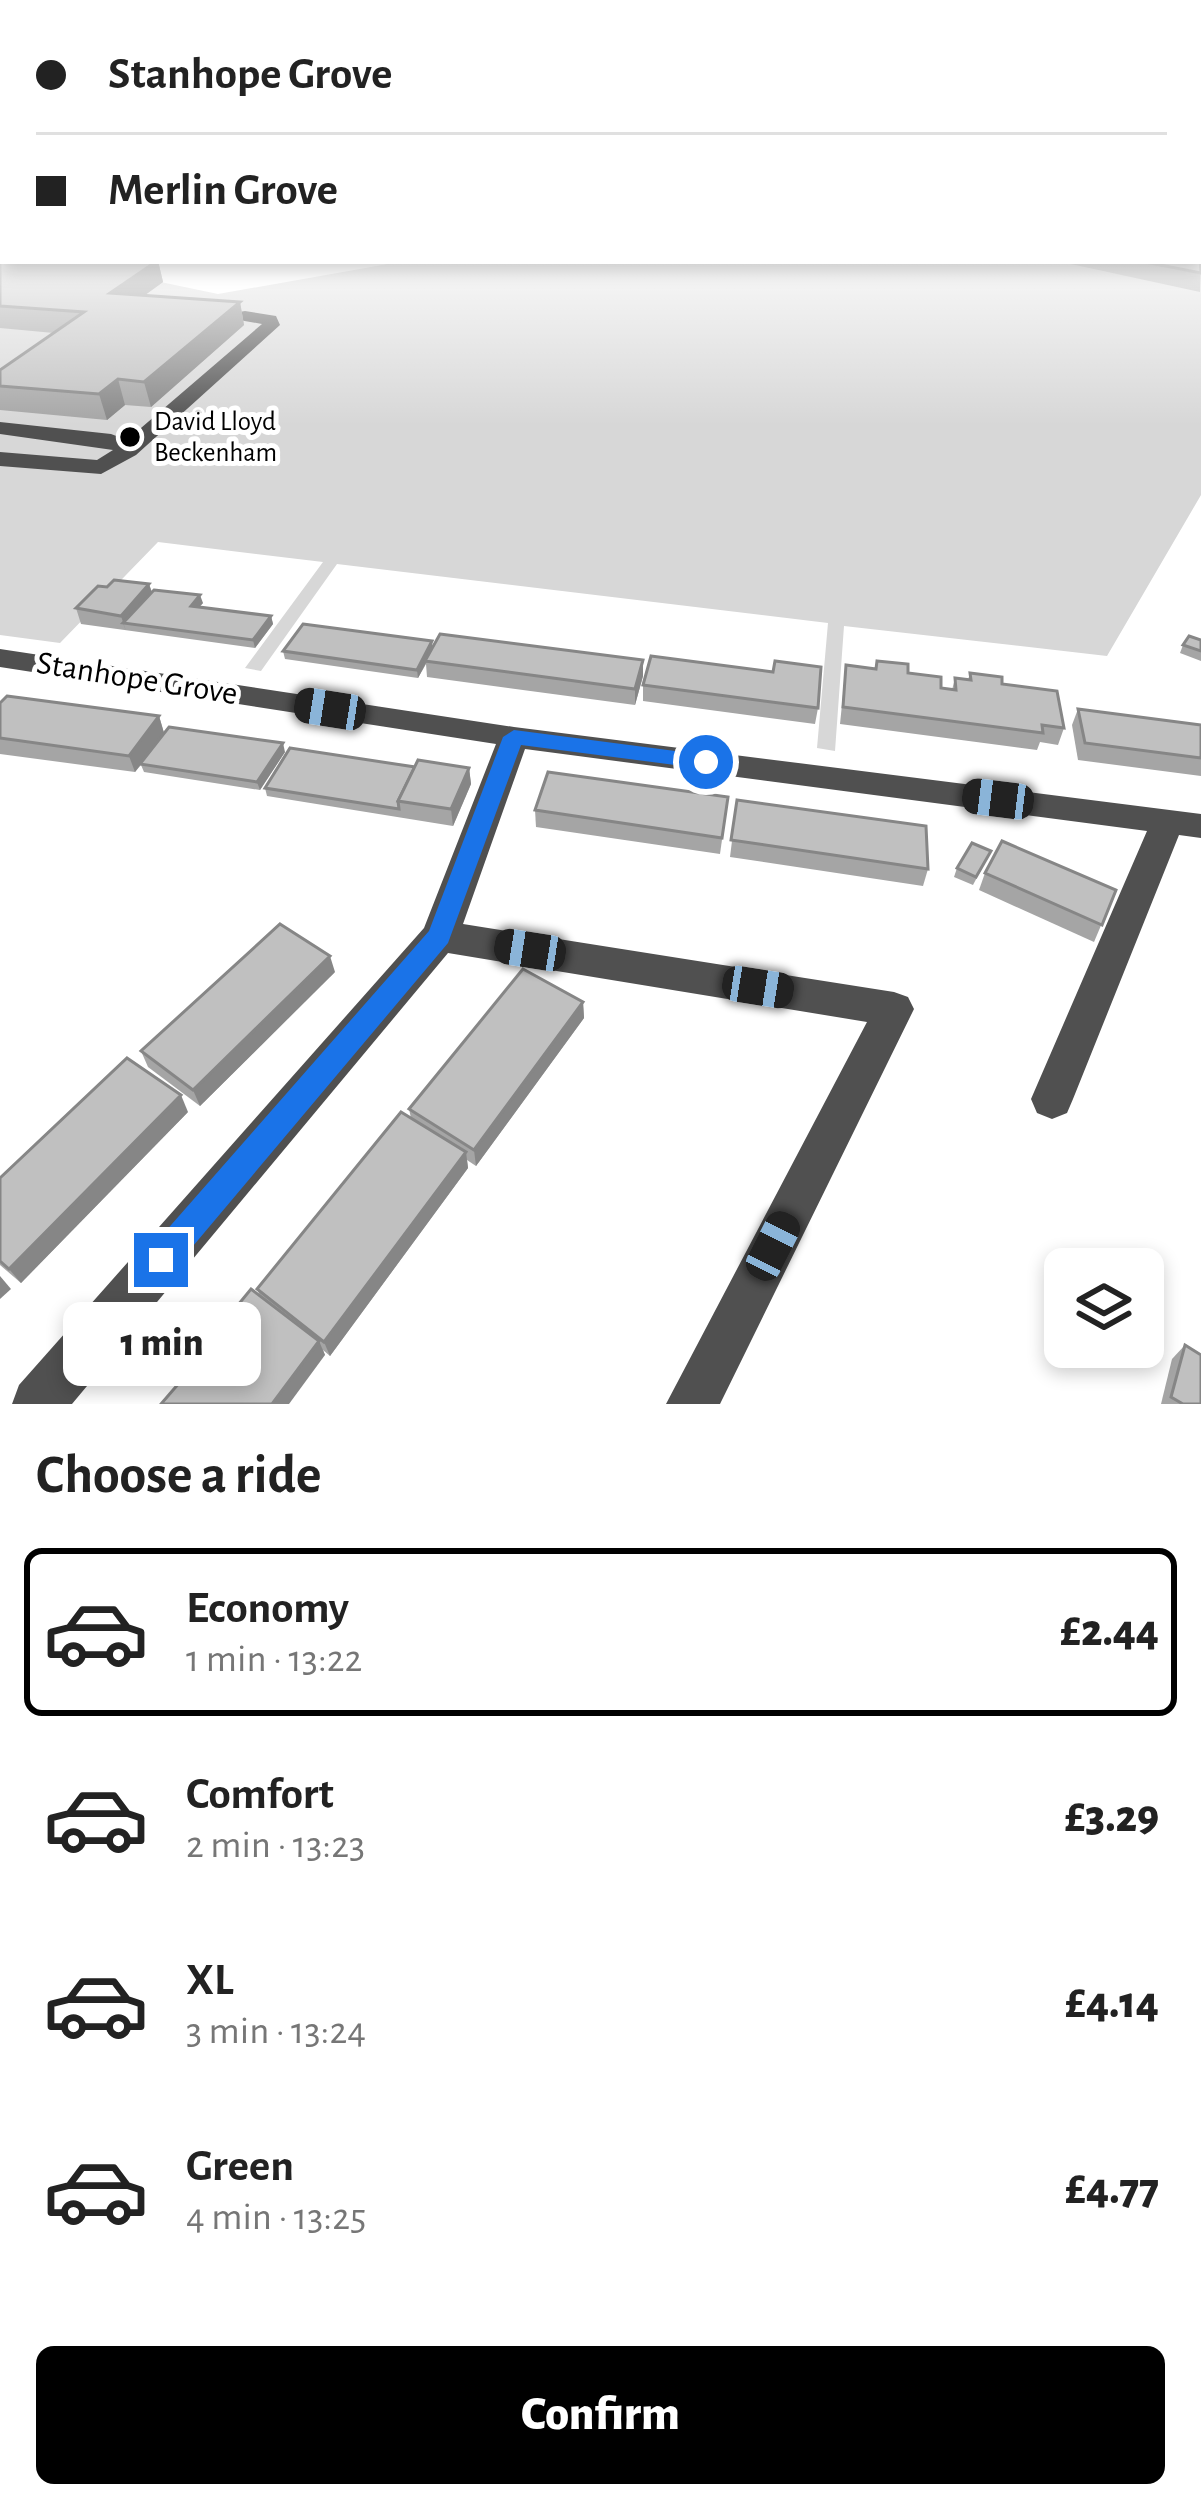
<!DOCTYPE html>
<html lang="en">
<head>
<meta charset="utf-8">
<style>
  :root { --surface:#fff; --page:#f6f6f6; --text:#222; --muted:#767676; --line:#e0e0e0; --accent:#000 }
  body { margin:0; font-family:"Alegreya Sans",sans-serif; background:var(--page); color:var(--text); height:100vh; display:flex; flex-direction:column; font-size:45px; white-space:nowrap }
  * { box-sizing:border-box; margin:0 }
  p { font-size:39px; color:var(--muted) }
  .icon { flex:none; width:66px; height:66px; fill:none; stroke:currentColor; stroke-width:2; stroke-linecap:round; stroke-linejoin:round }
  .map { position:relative; height:1404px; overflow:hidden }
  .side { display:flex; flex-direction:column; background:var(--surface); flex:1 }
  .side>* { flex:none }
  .hud { position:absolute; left:0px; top:0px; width:1203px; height:264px; box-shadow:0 6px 18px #0003; display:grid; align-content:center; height:264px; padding:0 36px; background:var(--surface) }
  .buttons { position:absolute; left:1044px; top:1248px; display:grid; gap:24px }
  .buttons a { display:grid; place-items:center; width:120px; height:120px; border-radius:18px; background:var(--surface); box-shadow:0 6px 18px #0003; font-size:60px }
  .end { position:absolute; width:54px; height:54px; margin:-27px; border:15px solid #1a73e8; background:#fff; box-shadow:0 0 0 6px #fff }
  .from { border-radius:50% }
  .bubble { position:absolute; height:84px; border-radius:18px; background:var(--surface); box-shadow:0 6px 18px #0003; font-size:39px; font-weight:800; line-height:84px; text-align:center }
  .car { position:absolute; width:36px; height:72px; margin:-36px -18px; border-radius:15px; box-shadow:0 0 9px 3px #0007; background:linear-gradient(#222 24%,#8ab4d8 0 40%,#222 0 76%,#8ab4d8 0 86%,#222 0) }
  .hud b { display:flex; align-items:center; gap:42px; height:114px; font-size:45px }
  .hud b+b { border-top:3px solid var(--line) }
  .hud i { width:30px; height:30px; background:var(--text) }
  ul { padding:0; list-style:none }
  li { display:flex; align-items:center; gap:36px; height:168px; margin:0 24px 18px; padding:0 12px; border:6px solid transparent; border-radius:18px }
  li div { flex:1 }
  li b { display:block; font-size:45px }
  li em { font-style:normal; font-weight:800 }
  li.on { border-color:var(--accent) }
  li>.icon { width:108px; height:108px; stroke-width:1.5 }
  h2 { padding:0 36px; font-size:54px; line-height:144px }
  .primary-button { display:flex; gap:24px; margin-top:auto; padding:24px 36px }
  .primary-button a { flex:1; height:138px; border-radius:18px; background:var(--accent); color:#fff; font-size:48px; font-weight:800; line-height:138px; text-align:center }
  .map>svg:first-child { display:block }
  .green { fill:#d7d7d7 }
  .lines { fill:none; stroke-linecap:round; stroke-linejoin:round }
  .minor { fill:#505050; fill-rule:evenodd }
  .wall { fill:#a5a5a5 }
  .shaded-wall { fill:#868686 }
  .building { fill:#c0c0c0; stroke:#868686; stroke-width:3 }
  .route { fill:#1a73e8 }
  .poi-dot { fill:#000; stroke:#fff; stroke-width:4.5 }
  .labels { text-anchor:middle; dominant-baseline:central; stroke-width:10; stroke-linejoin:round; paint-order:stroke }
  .far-poi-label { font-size:27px; fill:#000; stroke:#fff; text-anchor:start }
  .street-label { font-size:33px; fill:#000; stroke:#fff }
</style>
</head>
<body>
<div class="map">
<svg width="1201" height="1404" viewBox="0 0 1201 1404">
  <rect width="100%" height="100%" fill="#fff"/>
  <!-- green -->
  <path class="green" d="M0,248L3,261H60L218,294L405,261H1176L1201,268V495L1107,656L844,626L835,751L817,748L828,623L337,564L261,671L245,668L323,562L158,542L60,643L0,635Z"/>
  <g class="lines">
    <!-- minor -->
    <g class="minor">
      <path d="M245,311L276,316L280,325L136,455L101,474L0,466V452L97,460L113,450L0,434V422L111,434L127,440L262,324L239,320V312Z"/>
      <path d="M0,649L514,727L1201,814V838L1179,835L1073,1099L1067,1113L1052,1119L1037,1113L1031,1099L1147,831L525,749L463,924L894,992L908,997L914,1009L720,1404H666L867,1022L448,953L72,1404H12L19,1385L424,928L496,744L0,667Z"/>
    </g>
  </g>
  <!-- wall -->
  <g class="wall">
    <path d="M0,236L3,261H158L163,282L145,295L240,302L244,325L151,407L125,405L107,420L0,410V370L54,333L0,328Z"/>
    <path d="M1201,257L1200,292L1057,261H1200Z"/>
    <path d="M149,584L152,592L203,603L199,607L271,616L273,624L255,648L81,624L76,608L107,587Z"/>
    <path d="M1201,640V661L1180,653L1183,645Z"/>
    <path d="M433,646L643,660V676L635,705L427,677L426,664L418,678L285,659L283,651Z"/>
    <path d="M846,665L908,673L941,688L952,690L955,678L968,680L970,673L1002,684L1064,728L1058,745L1040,742L1037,750L840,724Z"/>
    <path d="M643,685L818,708L815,724L643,701Z"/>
    <path d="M0,703L159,716L164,733L285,752L260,790L144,772L141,765L135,772L0,754Z"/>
    <path d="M1078,709L1201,725V776L1078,760L1072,725Z"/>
    <path d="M415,767L469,768L471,784L453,826L267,796L265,788Z"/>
    <path d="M728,797L720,854L536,827L535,810Z"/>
    <path d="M737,800L928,869L923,886L730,857Z"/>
    <path d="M991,851L973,885L954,877L957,868Z"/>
    <path d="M985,873L1116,890L1094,942L979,890Z"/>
    <path d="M335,972L200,1106L148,1067L141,1051Z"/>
    <path d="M583,1002L584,1018L476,1166L467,1160L468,1168L330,1356L323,1350L325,1355L185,1376L183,1372L260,1296L257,1289L411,1118L409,1109Z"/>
    <path d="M188,1112L21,1283L0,1265V1178Z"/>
    <path d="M1185,1345L1201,1404H1161L1172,1359Z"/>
  </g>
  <!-- shaded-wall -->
  <g class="shaded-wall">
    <path d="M157,261H158L163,282L116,316L110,293Z"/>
    <path d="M240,302L244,325L151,407L144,382Z"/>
    <path d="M118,379L125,405L107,420L99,394Z"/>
    <path d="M149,584L154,600L123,623L126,631L121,616Z"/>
    <path d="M200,595L203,603L193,614L191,606Z"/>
    <path d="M271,616L273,624L255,648L253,640Z"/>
    <path d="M432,641L433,650L418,678L417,670Z"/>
    <path d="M643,660V676L635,705V689Z"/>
    <path d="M159,716L164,733L135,772L129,756Z"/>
    <path d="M283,743L285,752L260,790L257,782Z"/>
    <path d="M469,768L471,784L453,826L451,809Z"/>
    <path d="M330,956L335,972L200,1106L193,1090Z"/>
    <path d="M583,1002L584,1018L476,1166L474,1150Z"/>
    <path d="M181,1095L188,1112L21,1283L9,1269Z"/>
    <path d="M466,1152L468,1168L330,1356L324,1342Z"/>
    <path d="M0,1276L11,1289L0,1299Z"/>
    <path d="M319,1341L325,1355L289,1404H272Z"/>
  </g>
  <!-- building -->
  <g class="building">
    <path d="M0,236H3V261H157L110,293L240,302L144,382L118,379L99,394L0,386V370L84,312L0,306Z"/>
    <path d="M1200,257L1201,273L1140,261H1200Z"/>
    <path d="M114,580L149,584L121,616L76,608L98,586L107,587Z"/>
    <path d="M154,590L200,595L191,606L271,616L253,640L123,623Z"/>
    <path d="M303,624L432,641L417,670L283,651Z"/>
    <path d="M440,634L643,660L635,689L425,661Z"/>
    <path d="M1189,636L1201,640V651L1183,645Z"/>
    <path d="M651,656L773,672L775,661L821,667L818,708L643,685Z"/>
    <path d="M877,661L908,664V673L941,677V688L956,690L955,678L971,680L970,673L1002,677V684L1057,691L1064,728L1042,725L1043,733L843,707L846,665L876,669Z"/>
    <path d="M7,696L159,716L129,756L0,738V703Z"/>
    <path d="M1078,709L1201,725V758L1085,743Z"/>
    <path d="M169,727L283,743L257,782L140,764Z"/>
    <path d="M290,748L415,767L398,801L399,809L265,788Z"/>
    <path d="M418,760L469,768L451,809L398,801Z"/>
    <path d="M548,772L728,797L722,838L535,810Z"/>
    <path d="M737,800L926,826L928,869L731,840Z"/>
    <path d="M1002,841L1116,890L1102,925L985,873Z"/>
    <path d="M972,843L991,851L976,877L957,868Z"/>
    <path d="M280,924L330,956L193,1090L141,1051Z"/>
    <path d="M523,969L583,1002L474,1150L409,1109Z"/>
    <path d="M127,1058L181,1095L9,1269L0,1261V1178Z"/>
    <path d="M401,1112L466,1152L324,1342L257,1289Z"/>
    <path d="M251,1289L319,1341L272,1404H161L186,1375L183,1372Z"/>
    <path d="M1185,1345L1201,1355V1404H1183L1171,1397Z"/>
  </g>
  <!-- sky -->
  <linearGradient id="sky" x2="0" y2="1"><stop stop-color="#8aabca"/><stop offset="0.54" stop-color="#fff"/><stop offset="1" stop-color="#fff" stop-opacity="0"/></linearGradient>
  <rect width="1201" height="425" fill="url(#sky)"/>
  <!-- route -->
  <path class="route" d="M514,730L706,755L716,762L706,769L521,745L448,943L172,1271L161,1276L150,1271L146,1260L150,1249L429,931L503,737Z"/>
  <!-- markers -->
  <circle class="poi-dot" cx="130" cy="437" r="12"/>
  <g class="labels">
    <!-- far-poi labels -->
    <g class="far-poi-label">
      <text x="154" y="421">David Lloyd<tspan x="154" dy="31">Beckenham</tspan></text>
    </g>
    <!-- street labels -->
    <g class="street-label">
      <text transform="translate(137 679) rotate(9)">Stanhope Grove</text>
    </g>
  </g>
</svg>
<div class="buttons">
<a><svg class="icon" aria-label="layers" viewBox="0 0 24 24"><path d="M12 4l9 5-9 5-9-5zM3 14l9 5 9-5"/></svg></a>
</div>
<i class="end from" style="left:706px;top:762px"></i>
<i class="end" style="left:161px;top:1260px"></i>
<div class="bubble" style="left:63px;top:1302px;width:198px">1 min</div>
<i class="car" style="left:330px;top:709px;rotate:279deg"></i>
<i class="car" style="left:998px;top:799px;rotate:277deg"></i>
<i class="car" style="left:530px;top:950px;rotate:279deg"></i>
<i class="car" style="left:758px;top:987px;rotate:99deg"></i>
<i class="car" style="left:773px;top:1246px;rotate:27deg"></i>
<div class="hud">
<b><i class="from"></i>Stanhope Grove</b>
<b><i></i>Merlin Grove</b>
</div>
</div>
<section class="side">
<h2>Choose a ride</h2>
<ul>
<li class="on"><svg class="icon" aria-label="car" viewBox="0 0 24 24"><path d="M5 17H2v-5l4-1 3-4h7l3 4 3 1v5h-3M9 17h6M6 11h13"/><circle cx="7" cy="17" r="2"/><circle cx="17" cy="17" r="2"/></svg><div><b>Economy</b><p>1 min · 13:22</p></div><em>£2.44</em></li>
<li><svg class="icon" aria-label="car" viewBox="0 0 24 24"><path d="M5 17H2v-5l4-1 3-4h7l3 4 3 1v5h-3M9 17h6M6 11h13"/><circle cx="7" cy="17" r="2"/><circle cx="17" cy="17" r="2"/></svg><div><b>Comfort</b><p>2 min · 13:23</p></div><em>£3.29</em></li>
<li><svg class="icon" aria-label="car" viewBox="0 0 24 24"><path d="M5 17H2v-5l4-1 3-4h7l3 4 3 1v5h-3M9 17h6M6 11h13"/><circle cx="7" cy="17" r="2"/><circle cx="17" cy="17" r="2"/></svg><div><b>XL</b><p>3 min · 13:24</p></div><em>£4.14</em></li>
<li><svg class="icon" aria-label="car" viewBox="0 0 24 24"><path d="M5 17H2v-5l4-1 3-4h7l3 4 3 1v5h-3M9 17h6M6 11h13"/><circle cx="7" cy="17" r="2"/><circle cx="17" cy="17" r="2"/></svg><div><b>Green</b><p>4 min · 13:25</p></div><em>£4.77</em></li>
</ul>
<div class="primary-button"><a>Confirm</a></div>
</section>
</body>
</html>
